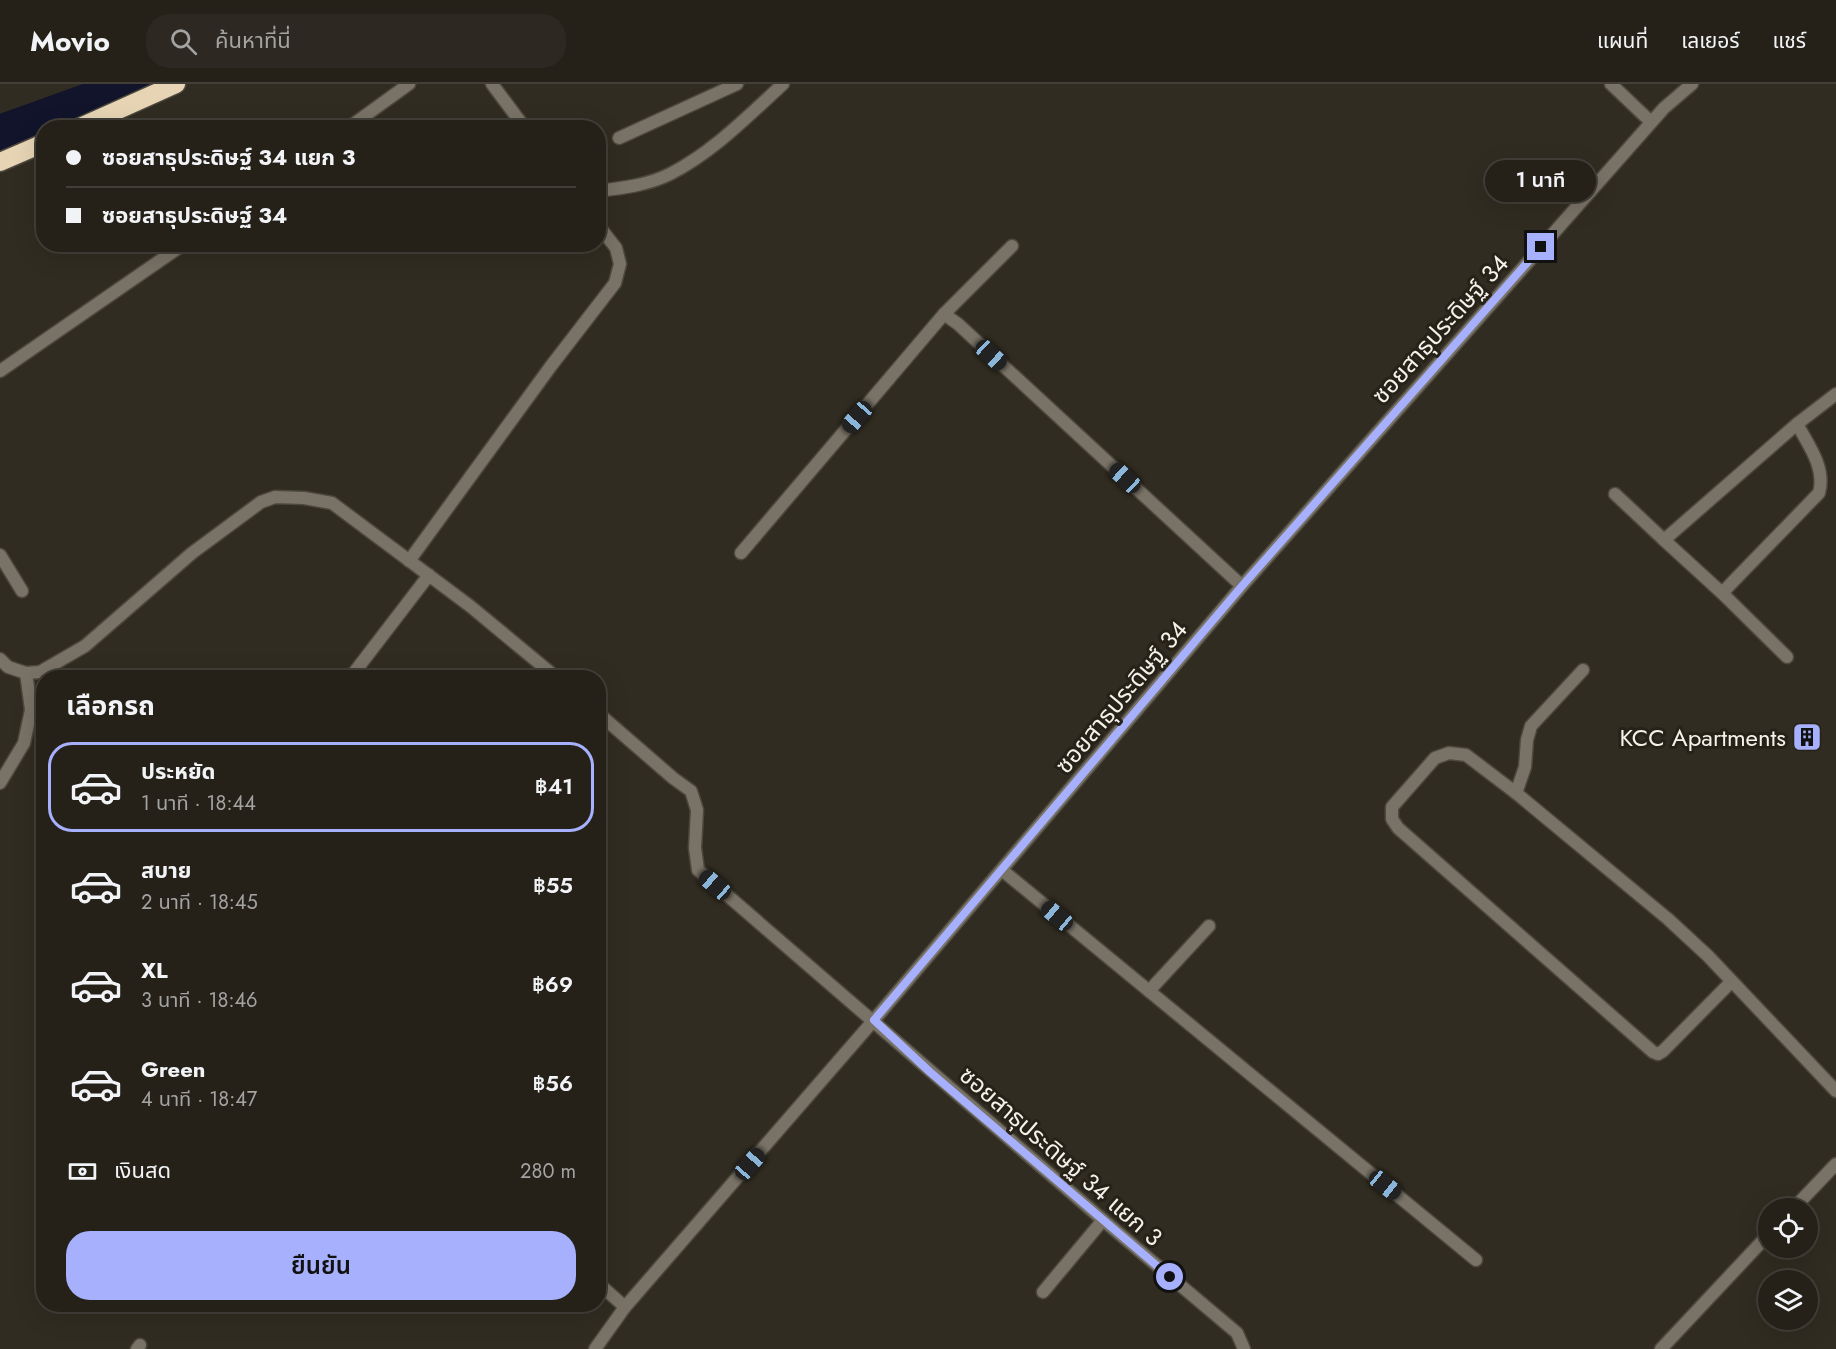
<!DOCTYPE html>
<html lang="th">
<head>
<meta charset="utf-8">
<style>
  :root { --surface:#252119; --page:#2d2922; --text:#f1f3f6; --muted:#a3a3a2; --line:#423e38; --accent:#a7b0fc }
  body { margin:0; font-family:Jost,"Noto Sans Thai",sans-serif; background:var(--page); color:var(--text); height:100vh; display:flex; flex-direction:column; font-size:22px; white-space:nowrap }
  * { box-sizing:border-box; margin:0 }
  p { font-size:20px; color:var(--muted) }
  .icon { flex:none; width:33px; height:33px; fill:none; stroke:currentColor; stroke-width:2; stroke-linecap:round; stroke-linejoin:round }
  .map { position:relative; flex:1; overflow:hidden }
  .drawer { position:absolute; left:36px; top:586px; width:570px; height:642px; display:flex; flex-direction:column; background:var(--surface); border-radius:24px; box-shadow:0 6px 24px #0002,0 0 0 2px var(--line) }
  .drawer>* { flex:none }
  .hud { position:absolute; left:36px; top:36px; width:570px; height:132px; border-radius:24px; box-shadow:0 6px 24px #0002,0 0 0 2px var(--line); display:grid; align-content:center; height:132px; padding:0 30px; background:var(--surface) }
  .tools { position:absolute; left:1758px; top:1114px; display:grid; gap:12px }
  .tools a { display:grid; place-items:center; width:60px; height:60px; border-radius:50%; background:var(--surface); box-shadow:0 6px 24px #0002,0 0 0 2px var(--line); font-size:30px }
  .end { position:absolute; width:27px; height:27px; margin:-14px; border:8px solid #a7b0fc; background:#111; box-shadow:0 0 0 3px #111 }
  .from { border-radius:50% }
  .bubble { position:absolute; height:42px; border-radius:21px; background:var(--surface); box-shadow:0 6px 24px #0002,0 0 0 2px var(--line); font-size:20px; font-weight:600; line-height:42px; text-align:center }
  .car { position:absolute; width:18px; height:36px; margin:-18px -9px; border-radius:8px; box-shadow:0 0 4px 2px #0007; background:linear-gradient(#222 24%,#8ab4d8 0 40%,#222 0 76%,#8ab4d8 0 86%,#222 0) }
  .hud b { display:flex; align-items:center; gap:21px; height:57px; font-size:22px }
  .hud b+b { border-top:2px solid var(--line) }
  .hud i { width:15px; height:15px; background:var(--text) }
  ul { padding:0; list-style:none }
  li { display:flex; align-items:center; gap:18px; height:90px; margin:0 12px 9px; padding:0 18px; border:3px solid transparent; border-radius:24px }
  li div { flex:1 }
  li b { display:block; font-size:22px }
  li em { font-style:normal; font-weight:600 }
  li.active { border-color:var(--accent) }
  li>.icon { width:54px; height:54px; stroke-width:1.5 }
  h2 { padding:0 30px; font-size:27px; line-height:72px }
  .pay { display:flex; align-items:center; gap:15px; height:66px; padding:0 30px; font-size:22px }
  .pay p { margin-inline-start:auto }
  .button { display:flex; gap:12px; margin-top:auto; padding:12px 30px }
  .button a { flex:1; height:69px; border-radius:24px; background:var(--accent); color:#111; font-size:24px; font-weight:600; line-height:69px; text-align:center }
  header { display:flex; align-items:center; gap:36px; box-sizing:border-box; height:84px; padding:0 30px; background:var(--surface); border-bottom:2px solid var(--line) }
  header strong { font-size:28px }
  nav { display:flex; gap:33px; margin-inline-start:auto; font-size:21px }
  .search { width:420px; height:54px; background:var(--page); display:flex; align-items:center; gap:15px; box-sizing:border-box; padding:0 21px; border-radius:24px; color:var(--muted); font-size:22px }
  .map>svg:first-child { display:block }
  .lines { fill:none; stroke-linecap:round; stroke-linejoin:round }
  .canal { stroke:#12142b; stroke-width:36 }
  .service-casing { stroke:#4c483d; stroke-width:15 }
  .minor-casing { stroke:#4c483d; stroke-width:15 }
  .tertiary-casing { stroke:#4c483d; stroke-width:15 }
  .motorway-casing { stroke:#4c483d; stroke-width:21 }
  .service { stroke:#797266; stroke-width:12 }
  .minor { stroke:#797266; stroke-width:12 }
  .tertiary { stroke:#797266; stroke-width:12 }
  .motorway { stroke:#e6d4b4; stroke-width:18 }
  .route { stroke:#a7b0fc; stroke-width:8 }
  .labels { text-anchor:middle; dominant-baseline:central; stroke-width:6; stroke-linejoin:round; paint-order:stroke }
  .street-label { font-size:24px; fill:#f5f1eb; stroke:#272218 }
  .poi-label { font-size:24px; fill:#f5f1eb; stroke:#272218; text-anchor:end }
</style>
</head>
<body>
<header>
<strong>Movio</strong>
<div class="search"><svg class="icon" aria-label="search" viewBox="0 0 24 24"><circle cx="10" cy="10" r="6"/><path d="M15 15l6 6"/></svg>ค้นหาที่นี่</div>
<nav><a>แผนที่</a><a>เลเยอร์</a><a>แชร์</a></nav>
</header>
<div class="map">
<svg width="1836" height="1265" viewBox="0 0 1836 1265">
  <rect width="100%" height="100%" fill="#312c21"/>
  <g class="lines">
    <!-- canal -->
    <path class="canal" d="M0,49L136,0"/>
    <!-- service casing -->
    <g class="service-casing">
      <g id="service">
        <path d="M619,54L737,0"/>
        <path d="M1615,410L1664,456"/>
        <path d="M741,469L944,230"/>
        <path d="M0,471L22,507"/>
        <path d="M1722,509L1819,409C1826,384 1809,362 1797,340"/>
        <path d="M1787,573L1722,509L1664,456L1797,340L1836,310"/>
        <path d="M137,1265L140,1261"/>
      </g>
    </g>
    <!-- minor casing -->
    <g class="minor-casing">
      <g id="minor">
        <path d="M492,0L525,44"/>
        <path d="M1611,0L1651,38"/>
        <path d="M348,44L409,0"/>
        <path d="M598,107C623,104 648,101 670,90C713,68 748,32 783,0"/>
        <path d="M1012,162L944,230L958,240L1242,502"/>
        <path d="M0,287L184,160"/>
        <path d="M409,477L551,282L615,199L620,180L616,164L598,141"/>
        <path d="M0,575L8,583L26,589L40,588L85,562L192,469L261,418L275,413L304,414L332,419L470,522L557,594"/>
        <path d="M350,594L429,491"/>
        <path d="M598,629L673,694L691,707L697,726L695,764L698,786L1103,1136L1237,1249L1244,1265"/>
        <path d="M0,699L24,659L31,626L26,589"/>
        <path d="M1516,709L1525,683L1527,656L1531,642L1583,586"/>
        <path d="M1002,786L1476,1176"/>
        <path d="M1732,897L1663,967L1658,970L1653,968L1398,744L1392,735V723L1435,674L1449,669L1466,671L1516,709L1668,835L1708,872L1836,1007"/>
        <path d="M1149,907L1209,842"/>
        <path d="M1793,1125L1836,1080"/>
        <path d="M598,1199L625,1223"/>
        <path d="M1043,1208L1103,1136"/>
        <path d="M1661,1265L1768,1151"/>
      </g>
    </g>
    <!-- tertiary casing -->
    <g class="tertiary-casing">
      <path id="tertiary" d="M595,1265L625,1223L874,936L1242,502L1664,24L1692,0"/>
    </g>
    <!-- motorway casing -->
    <g class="motorway-casing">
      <g id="motorway">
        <path d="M78,44L176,0"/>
        <path d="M0,78L44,59"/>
      </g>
    </g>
    <!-- service -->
    <use href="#service" class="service"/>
    <!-- minor -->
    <use href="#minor" class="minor"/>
    <!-- tertiary -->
    <use href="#tertiary" class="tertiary"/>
    <!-- motorway -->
    <use href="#motorway" class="motorway"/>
  </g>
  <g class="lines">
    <!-- route -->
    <path class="route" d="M1170,1193L930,988L874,936L1242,502L1541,163"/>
  </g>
  <!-- icons -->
  <defs>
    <g id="building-square" transform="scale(1.5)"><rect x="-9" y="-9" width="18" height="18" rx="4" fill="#a7b0fc" stroke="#272218"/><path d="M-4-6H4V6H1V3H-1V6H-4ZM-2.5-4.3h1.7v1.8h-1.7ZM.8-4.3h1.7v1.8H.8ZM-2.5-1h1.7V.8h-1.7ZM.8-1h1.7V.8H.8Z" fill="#111"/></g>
  </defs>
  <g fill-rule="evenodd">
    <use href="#building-square" x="1807" y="653"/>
  </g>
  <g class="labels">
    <!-- street labels -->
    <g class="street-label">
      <text transform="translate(1440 245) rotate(-48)">ซอยสาธุประดิษฐ์ 34</text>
      <text transform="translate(1121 613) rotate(-50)">ซอยสาธุประดิษฐ์ 34</text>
      <text transform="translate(1061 1072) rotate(41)">ซอยสาธุประดิษฐ์ 34 แยก 3</text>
    </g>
    <!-- poi labels -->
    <g class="poi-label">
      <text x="1786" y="653">KCC Apartments</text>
    </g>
  </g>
</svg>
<div class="tools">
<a><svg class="icon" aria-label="locate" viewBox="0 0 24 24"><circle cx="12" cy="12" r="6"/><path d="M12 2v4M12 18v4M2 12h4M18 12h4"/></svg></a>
<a><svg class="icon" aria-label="layers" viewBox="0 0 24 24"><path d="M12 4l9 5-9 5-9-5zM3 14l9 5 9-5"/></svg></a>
</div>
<i class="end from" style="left:1170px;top:1193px"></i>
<i class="end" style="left:1541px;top:163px"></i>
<div class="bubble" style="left:1485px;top:76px;width:111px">1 นาที</div>
<i class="car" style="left:991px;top:271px;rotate:133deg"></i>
<i class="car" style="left:857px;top:333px;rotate:221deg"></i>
<i class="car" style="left:1125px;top:394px;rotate:313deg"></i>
<i class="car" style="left:715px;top:801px;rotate:311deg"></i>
<i class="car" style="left:1057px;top:832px;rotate:310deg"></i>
<i class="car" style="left:750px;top:1080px;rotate:41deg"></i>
<i class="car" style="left:1385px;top:1101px;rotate:129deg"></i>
<div class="hud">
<b><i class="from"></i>ซอยสาธุประดิษฐ์ 34 แยก 3</b>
<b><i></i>ซอยสาธุประดิษฐ์ 34</b>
</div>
<section class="drawer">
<h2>เลือกรถ</h2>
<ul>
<li class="active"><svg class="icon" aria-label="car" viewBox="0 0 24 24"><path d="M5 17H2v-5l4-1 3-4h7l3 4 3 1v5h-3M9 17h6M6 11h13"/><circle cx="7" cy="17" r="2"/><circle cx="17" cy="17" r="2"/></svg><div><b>ประหยัด</b><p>1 นาที · 18:44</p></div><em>฿41</em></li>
<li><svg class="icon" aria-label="car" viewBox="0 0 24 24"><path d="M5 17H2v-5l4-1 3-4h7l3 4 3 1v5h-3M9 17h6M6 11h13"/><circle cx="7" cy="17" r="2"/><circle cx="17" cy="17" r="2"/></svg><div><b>สบาย</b><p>2 นาที · 18:45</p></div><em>฿55</em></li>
<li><svg class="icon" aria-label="car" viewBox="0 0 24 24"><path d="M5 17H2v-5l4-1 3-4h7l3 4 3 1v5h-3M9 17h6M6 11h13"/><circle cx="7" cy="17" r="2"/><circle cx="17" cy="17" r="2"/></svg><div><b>XL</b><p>3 นาที · 18:46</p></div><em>฿69</em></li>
<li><svg class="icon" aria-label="car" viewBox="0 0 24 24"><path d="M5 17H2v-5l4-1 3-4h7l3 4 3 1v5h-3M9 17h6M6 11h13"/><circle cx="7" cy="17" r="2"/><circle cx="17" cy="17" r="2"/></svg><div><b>Green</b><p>4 นาที · 18:47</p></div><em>฿56</em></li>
</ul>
<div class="pay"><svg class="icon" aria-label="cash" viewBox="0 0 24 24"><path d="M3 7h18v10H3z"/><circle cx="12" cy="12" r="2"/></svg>เงินสด<p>280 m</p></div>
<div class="button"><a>ยืนยัน</a></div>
</section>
</div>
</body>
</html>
